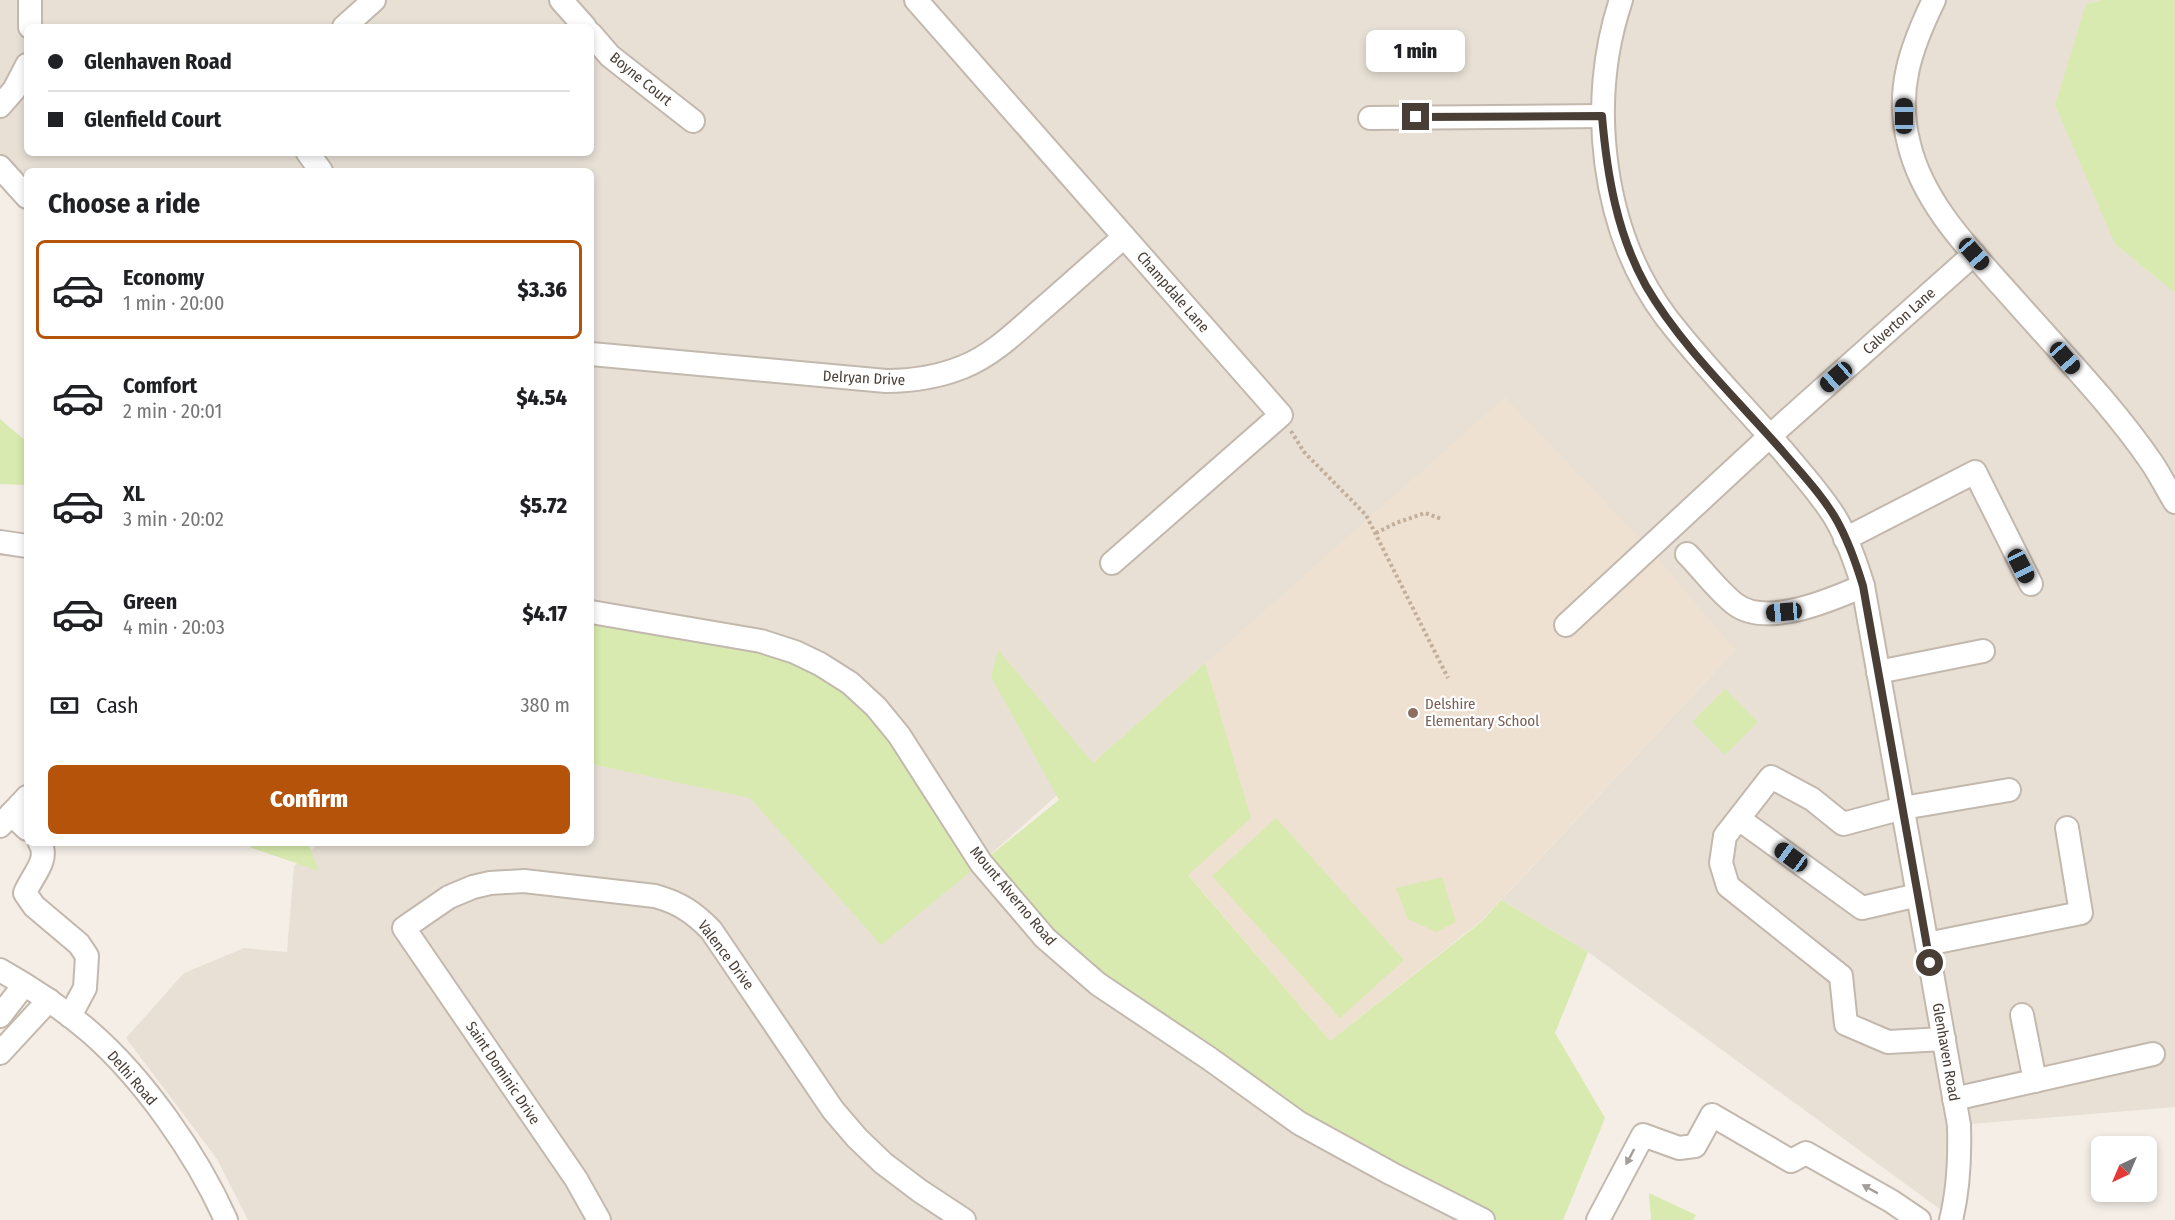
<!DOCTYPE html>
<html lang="en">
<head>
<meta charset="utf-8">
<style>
  :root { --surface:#fff; --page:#f6f6f6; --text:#202124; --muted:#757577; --line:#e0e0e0; --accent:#b45309 }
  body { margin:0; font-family:"Fira Sans Condensed",sans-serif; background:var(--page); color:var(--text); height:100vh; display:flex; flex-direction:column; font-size:22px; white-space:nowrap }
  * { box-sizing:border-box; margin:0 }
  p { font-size:20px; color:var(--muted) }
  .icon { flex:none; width:33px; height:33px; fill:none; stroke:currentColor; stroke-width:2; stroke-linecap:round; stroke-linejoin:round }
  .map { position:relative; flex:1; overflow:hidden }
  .sheet { position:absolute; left:24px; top:168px; width:570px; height:678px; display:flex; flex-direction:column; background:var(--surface); border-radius:9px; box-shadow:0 3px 9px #0003 }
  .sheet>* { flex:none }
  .top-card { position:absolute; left:24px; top:24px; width:570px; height:132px; border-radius:9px; box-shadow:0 3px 9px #0003; display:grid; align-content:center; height:132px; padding:0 24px; background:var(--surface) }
  .needle { width:39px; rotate:224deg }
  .controls { position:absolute; left:2091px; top:1136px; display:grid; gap:12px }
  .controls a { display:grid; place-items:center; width:66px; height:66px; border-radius:9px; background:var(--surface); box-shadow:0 3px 9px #0003; font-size:30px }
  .end { position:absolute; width:27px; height:27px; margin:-14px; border:8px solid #483e36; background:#fff; box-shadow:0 0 0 3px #fff }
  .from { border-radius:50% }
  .bubble { position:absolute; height:42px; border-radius:9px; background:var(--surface); box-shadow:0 3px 9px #0003; font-size:20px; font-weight:800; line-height:42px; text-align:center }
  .car { position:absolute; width:18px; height:36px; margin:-18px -9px; border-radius:8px; box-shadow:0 0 4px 2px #0007; background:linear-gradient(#222 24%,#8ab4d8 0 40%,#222 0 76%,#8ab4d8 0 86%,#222 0) }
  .top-card b { display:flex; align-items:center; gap:21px; height:57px; font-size:22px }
  .top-card b+b { border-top:2px solid var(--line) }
  .top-card i { width:15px; height:15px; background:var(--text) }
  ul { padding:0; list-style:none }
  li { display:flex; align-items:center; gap:18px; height:99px; margin:0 12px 9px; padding:0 12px; border:3px solid transparent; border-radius:9px }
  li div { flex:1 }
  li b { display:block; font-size:22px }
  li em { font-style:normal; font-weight:800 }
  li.current { border-color:var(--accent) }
  li>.icon { width:54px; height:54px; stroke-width:1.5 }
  h2 { padding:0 24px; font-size:27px; line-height:72px }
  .pay { display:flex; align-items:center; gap:15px; height:66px; padding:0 24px; font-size:22px }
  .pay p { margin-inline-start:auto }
  .button { display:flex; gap:12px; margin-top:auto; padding:12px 24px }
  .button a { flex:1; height:69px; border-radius:9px; background:var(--accent); color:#fff; font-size:24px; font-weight:800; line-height:69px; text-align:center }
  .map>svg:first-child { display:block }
  .residential { fill:#e8e0d5; fill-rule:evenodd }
  .education { fill:#eee1d1 }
  .green { fill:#d8eaaf }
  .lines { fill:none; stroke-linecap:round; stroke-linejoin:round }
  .minor-casing { stroke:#c3b8ad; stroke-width:26 }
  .path { stroke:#c2ae9a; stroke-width:4; stroke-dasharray:3 3; stroke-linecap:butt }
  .minor { stroke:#fff; stroke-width:22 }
  .oneway { fill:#a49e9a }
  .route { stroke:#483e36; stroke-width:8 }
  .education-dot { fill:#8d6e63; stroke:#fff; stroke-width:2 }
  .labels { text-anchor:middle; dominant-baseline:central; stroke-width:4.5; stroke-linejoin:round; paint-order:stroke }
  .street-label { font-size:15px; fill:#483e36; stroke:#fff }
  .education-label { font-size:15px; fill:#785e54; stroke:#fff; text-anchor:start }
</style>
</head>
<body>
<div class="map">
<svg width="2175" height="1220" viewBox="0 0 2175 1220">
  <rect width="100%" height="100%" fill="#f4eee7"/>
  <!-- residential -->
  <path class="residential" d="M0,0H2102L2086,4L2115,244L2175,293V1107L1959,1125L1952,1218L1588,952L1501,900L1735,650L1205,663L981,863L1483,1220H248L217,1159L126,1038L184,973L244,948L287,952L294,866L319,843H591V764L750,797L881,945L591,612V171H27V197L0,167ZM27,27H591V153H27Z"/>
  <!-- education -->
  <path class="education" d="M1505,397L1649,548L1735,650L1481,921L1330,1041L1093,763Z"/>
  <!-- green -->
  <g class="green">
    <path d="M2102,0H2175V293L2115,244L2055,105L2086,4Z"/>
    <path d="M0,419L27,442V485L0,484Z"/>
    <path d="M591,612L761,641L850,683L981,863L1059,800L991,677L998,650L1093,763L1205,663L1251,818L1188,875L1330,1041L1481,922L1501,900L1588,952L1555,1033L1605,1118L1563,1220H1483L1392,1174L1098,984L981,863L881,945L750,798L591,764Z"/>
    <path d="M1725,689L1758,722L1725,755L1692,722Z"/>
    <path d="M1276,818L1404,960L1340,1018L1212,876Z"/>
    <path d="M248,843H308L319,871L252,848Z"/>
    <path d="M1442,877L1456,922L1436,932L1408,919L1396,888Z"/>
    <path d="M1649,1193L1696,1215L1693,1220H1651Z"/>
  </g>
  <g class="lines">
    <!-- minor casing -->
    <g class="minor-casing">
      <g id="minor">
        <path d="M30,0V27"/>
        <path d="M561,0L585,27"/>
        <path d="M916,0L1281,415L1112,563"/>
        <path d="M1621,0C1587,101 1601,230 1666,317C1702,364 1744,406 1783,451C1801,473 1821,494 1836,519C1848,540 1856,563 1863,586L1959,1125C1960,1158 1959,1188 1951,1220"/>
        <path d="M1934,0C1911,47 1895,91 1909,144C1924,207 1976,256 2017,303C2063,355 2113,406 2152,463C2160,475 2167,489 2175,502"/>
        <path d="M344,27L374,0"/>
        <path d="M591,34L610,56L693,121"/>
        <path d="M0,106L14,90L27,65"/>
        <path d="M1370,118L1602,116"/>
        <path d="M308,153L321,171"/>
        <path d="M0,167L27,197"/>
        <path d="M591,354L886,381C913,381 938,377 963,367C993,355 1017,331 1041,310C1069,286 1096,261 1124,237"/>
        <path d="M1845,539L1975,472L2031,584"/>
        <path d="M0,542L27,546"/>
        <path d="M1687,554C1702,569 1718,591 1735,604C1766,628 1831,600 1863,586"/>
        <path d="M591,612L761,641L795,652L820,664L850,683L876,707L899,735L981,863L1045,938L1098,984L1210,1059L1299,1123L1392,1174L1483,1220"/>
        <path d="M1566,625L1770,436L1974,254"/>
        <path d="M1878,672L1983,651"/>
        <path d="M11,814L27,829"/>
        <path d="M1739,819L1862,908L1918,895"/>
        <path d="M0,826L27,797"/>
        <path d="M40,843C50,860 31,877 25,893L34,906L79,944L87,956L85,988L70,1016"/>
        <path d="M1927,944L2081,913L2067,828"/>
        <path d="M0,970C32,988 62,1008 90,1032C144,1079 197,1155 226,1220"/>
        <path d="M2022,1015L2035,1081"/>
        <path d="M0,1016L24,985"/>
        <path d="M1944,1039L1888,1042L1846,1024L1841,976L1728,886L1721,863L1725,836L1771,777L1812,799L1843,824L1903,808L2009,790"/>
        <path d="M0,1053L49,1000"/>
        <path d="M1954,1099L2153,1054"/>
        <path d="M599,1220L576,1179L404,928L449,897L473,887L490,883L524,881L655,896C680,903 693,912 711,930L833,1110L857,1138L883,1163L920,1191L964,1220"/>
        <path d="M1598,1220L1643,1135L1679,1148L1695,1146L1712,1115L1791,1161L1806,1153L1891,1201L1919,1220"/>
      </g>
    </g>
    <!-- path -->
    <g class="path">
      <path d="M1291,431L1304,452L1366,515L1448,678"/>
      <path d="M1376,533L1396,523L1425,513L1442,519"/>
    </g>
    <!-- minor -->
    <use href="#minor" class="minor"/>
  </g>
  <!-- one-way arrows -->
  <defs><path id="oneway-solid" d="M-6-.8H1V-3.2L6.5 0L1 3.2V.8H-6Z" transform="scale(1.5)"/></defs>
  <g class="oneway">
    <use href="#oneway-solid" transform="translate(1630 1157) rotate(118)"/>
    <use href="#oneway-solid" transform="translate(1870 1189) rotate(-151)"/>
  </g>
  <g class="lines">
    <!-- route -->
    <path class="route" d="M1416,117L1602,116C1607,175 1617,234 1646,286C1682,348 1739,401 1785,454C1803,475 1822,495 1836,519C1848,540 1856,563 1863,586L1930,963"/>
  </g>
  <!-- markers -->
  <circle class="education-dot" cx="1413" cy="713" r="6"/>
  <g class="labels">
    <!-- street labels -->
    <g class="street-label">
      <text transform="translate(641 79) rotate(39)">Boyne Court</text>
      <text transform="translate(1173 292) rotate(49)">Champdale Lane</text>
      <text transform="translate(1899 321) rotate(-42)">Calverton Lane</text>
      <text transform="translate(864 378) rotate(3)">Delryan Drive</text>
      <text transform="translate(1013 896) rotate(50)">Mount Alverno Road</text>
      <text transform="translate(726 955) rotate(53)">Valence Drive</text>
      <text transform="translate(1946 1052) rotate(80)">Glenhaven Road</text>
      <text transform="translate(503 1073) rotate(56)">Saint Dominic Drive</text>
      <text transform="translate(132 1078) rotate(49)">Delhi Road</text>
    </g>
    <!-- education labels -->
    <g class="education-label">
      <text x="1425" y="704">Delshire<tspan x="1425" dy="17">Elementary School</tspan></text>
    </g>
  </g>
</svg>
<div class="controls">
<a><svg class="needle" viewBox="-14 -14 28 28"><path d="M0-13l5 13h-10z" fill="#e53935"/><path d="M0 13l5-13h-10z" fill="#757577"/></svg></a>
</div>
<i class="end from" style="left:1930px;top:963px"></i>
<i class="end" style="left:1416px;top:117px"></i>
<div class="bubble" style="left:1366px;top:30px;width:99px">1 min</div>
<i class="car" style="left:1904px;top:116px;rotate:0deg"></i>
<i class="car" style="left:1974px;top:254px;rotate:139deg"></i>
<i class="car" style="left:2065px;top:358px;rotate:139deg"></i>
<i class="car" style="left:1836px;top:377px;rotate:229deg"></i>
<i class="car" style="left:2021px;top:566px;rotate:153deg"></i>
<i class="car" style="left:1784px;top:612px;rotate:265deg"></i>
<i class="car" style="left:1791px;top:857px;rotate:306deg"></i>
<div class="top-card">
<b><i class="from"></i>Glenhaven Road</b>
<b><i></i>Glenfield Court</b>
</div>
<section class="sheet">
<h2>Choose a ride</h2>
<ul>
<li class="current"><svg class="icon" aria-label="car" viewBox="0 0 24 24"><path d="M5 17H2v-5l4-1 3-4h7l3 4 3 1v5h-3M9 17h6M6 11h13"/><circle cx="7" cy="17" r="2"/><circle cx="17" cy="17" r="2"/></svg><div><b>Economy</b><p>1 min · 20:00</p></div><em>$3.36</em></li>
<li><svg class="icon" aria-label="car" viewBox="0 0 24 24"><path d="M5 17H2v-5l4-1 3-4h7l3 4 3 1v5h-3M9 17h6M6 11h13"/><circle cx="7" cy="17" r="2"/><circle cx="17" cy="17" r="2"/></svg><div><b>Comfort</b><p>2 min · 20:01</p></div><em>$4.54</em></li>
<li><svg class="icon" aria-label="car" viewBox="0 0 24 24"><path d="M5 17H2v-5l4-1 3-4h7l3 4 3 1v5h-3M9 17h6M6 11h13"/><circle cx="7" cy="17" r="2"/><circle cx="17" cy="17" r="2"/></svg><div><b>XL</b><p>3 min · 20:02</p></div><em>$5.72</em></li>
<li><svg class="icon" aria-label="car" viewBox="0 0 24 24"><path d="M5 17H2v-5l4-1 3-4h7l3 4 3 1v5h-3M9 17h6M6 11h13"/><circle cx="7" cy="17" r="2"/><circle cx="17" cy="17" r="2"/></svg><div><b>Green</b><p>4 min · 20:03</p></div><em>$4.17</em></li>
</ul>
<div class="pay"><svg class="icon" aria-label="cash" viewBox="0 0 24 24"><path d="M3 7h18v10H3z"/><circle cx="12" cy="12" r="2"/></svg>Cash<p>380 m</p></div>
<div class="button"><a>Confirm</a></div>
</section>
</div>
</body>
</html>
